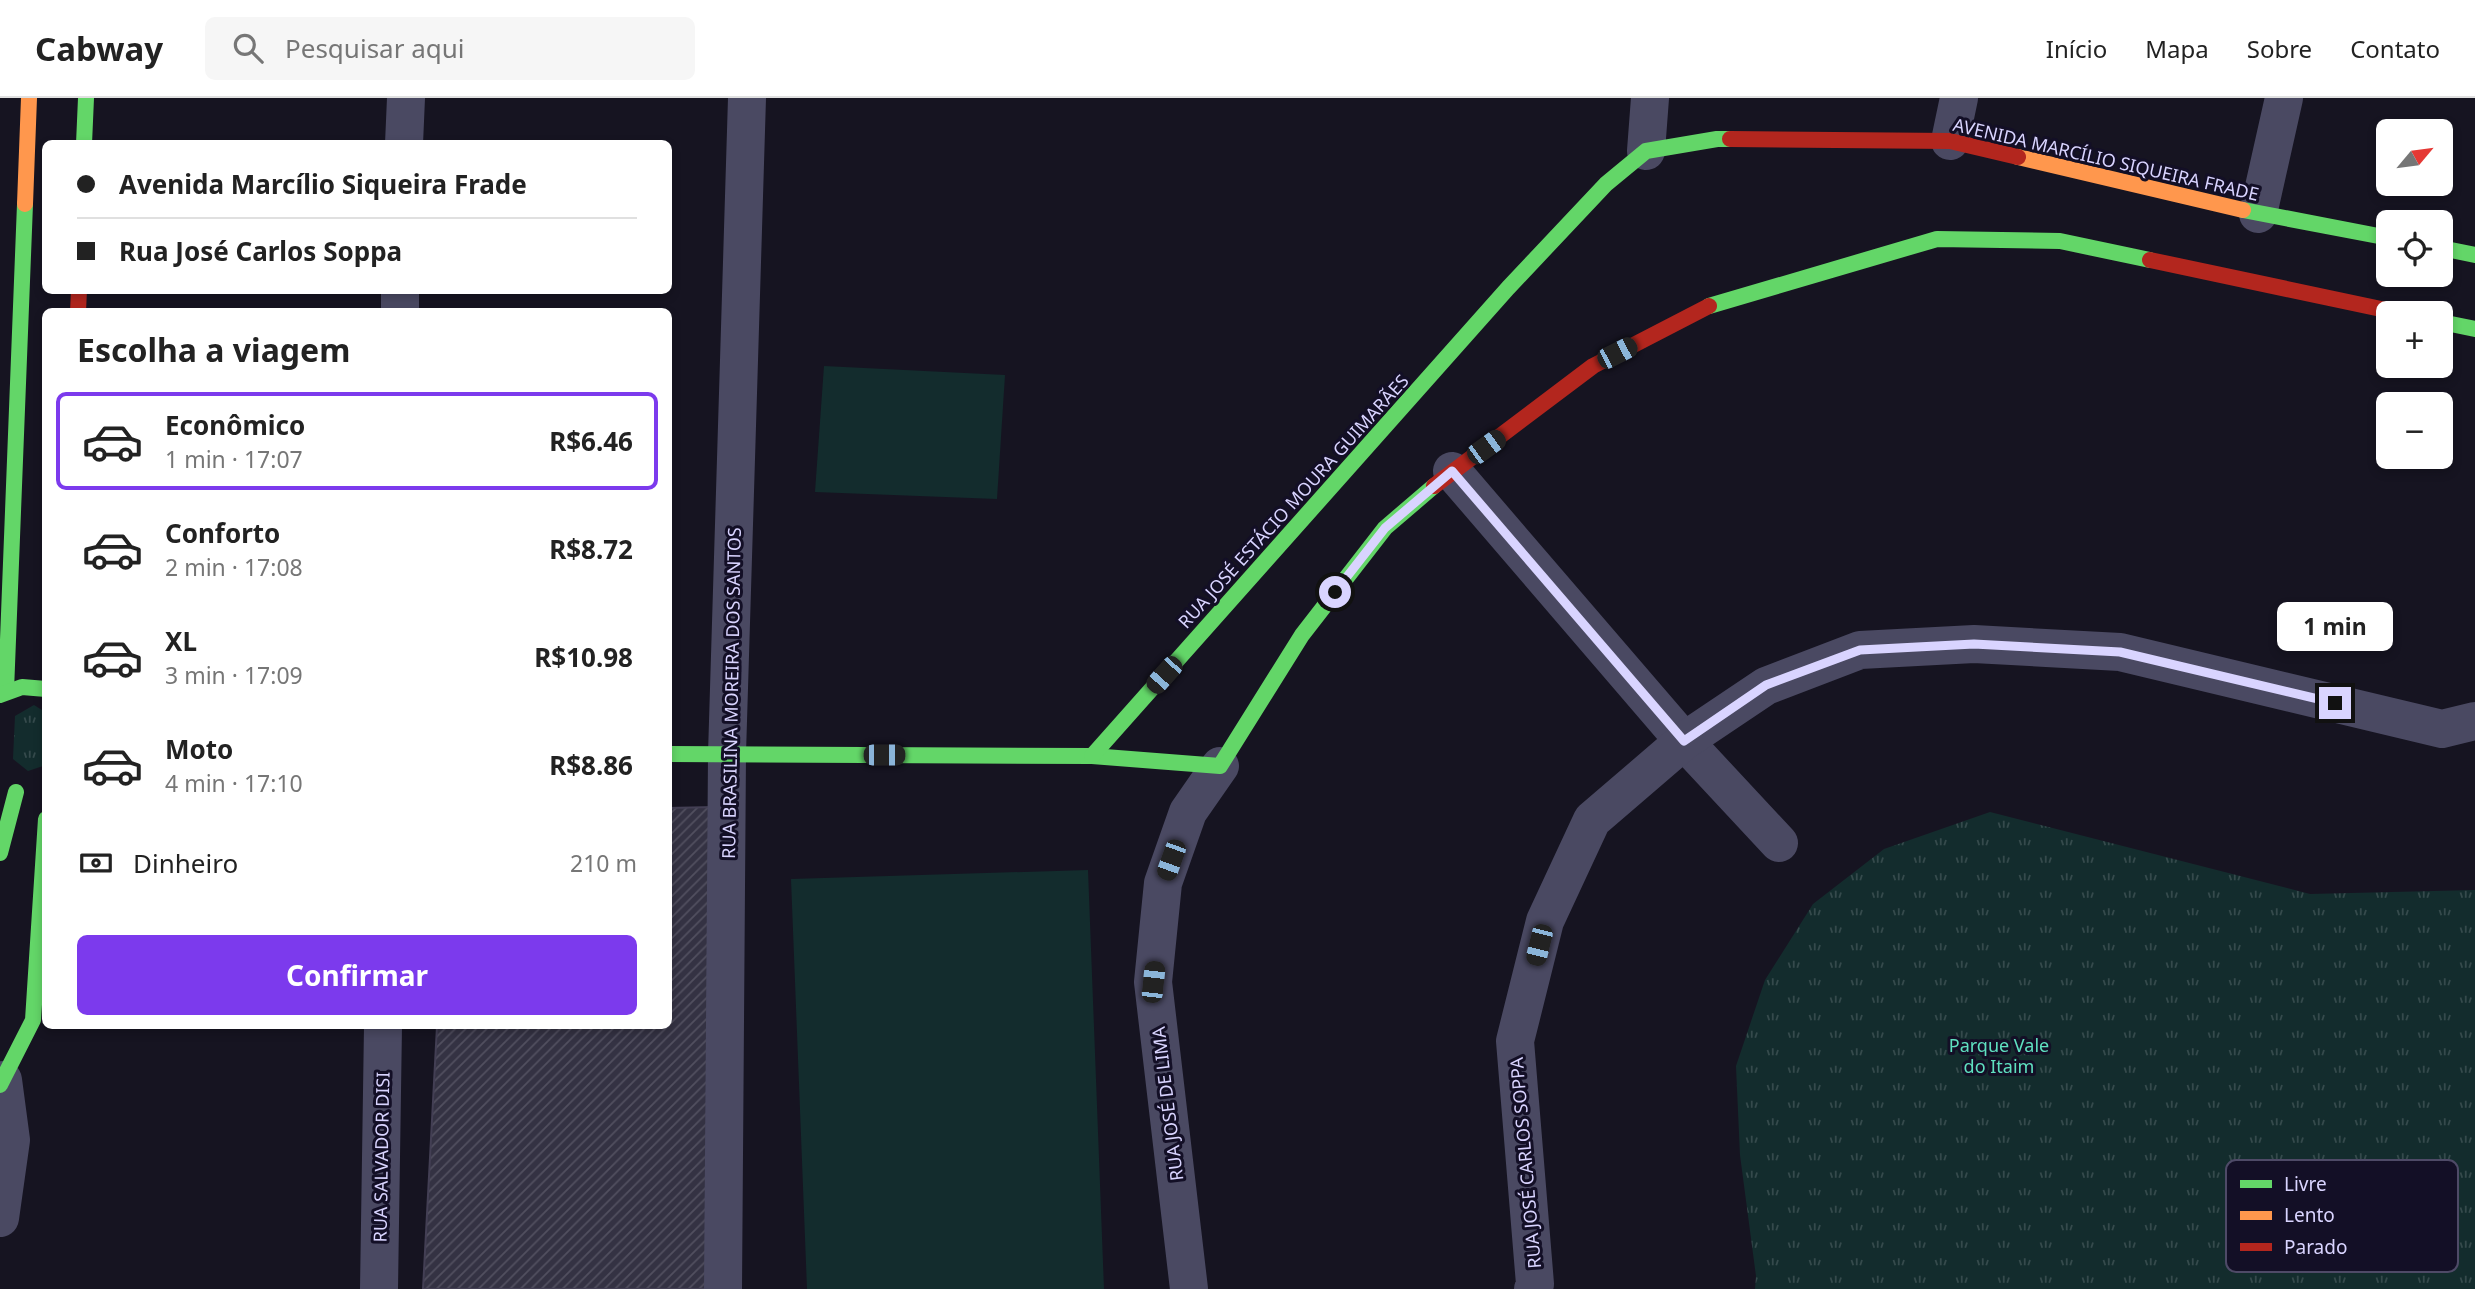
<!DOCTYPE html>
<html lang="pt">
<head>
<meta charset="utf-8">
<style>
  :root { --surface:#fff; --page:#f6f6f6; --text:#222; --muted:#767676; --line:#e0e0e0; --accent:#7c3aed }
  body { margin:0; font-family:"Noto Sans",sans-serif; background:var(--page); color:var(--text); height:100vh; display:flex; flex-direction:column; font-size:26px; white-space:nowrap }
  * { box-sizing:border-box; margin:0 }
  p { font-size:23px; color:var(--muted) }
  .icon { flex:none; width:38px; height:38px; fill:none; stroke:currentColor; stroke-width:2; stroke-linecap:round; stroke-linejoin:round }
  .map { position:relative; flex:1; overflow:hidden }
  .side { position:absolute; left:42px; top:210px; width:630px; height:721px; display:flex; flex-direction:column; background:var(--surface); border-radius:10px; box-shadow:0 4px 10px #0003 }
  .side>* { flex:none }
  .banner { position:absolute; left:42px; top:42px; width:630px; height:154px; border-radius:10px; box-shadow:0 4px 10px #0003; display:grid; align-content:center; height:154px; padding:0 35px; background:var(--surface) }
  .needle { width:46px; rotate:61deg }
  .buttons { position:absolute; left:2376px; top:21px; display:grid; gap:14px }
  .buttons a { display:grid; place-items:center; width:77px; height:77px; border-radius:10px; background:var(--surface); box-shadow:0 4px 10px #0003; font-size:35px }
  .end { position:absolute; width:32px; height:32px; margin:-16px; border:9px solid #d9d4ff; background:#111; box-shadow:0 0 0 4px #111 }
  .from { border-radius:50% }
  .bubble { position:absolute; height:49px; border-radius:10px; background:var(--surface); box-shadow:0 4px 10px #0003; font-size:23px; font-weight:700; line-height:49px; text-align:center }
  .car { position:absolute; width:21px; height:42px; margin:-21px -10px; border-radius:9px; box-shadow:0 0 5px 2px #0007; background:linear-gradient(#222 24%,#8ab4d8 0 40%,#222 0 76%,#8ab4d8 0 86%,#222 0) }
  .banner b { display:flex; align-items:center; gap:24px; height:66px; font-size:26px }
  .banner b+b { border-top:2px solid var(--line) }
  .banner i { width:18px; height:18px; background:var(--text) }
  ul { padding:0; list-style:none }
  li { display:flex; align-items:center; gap:21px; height:98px; margin:0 14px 10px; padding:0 21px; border:4px solid transparent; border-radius:10px }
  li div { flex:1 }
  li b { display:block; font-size:26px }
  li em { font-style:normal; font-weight:700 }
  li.active { border-color:var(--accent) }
  li>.icon { width:63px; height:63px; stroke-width:1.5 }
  h2 { padding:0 35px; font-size:32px; line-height:84px }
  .pay { display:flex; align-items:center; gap:18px; height:77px; padding:0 35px; font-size:26px }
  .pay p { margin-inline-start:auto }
  .primary-button { display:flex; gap:14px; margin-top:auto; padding:14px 35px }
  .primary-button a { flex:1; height:80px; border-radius:10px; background:var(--accent); color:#fff; font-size:28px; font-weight:700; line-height:80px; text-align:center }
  header { display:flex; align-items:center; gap:42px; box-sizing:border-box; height:98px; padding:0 35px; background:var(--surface); border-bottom:2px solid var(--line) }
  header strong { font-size:33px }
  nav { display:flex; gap:38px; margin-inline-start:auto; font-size:24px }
  .search { width:490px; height:63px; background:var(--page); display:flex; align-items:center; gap:18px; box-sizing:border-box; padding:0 24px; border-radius:10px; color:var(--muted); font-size:26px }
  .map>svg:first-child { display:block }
  .grass { fill:url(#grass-tufts) }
  .garden { fill:#132c2d }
  .building { fill:url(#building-hatch); stroke:#433f54; stroke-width:2 }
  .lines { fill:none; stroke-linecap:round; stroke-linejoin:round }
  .street { stroke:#4a4962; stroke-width:38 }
  .fast { stroke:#63d668; stroke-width:16 }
  .slow { stroke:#ff974d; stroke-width:16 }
  .jam { stroke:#b3261e; stroke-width:16 }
  .route { stroke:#d9d4ff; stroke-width:9 }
  .labels { text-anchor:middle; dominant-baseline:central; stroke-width:6; stroke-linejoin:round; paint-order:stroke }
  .street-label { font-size:18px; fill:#d9d4ff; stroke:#130f26 }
  .park-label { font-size:18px; fill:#5fe0c0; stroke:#130f26 }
  .key { fill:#130f26; stroke:#4e4a67; stroke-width:2 }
  .key-label { font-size:19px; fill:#d9d4ff }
</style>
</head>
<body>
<header>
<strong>Cabway</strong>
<div class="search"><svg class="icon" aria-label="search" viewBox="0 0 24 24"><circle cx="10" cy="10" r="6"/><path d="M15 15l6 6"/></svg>Pesquisar aqui</div>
<nav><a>Início</a><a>Mapa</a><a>Sobre</a><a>Contato</a></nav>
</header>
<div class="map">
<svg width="2475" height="1191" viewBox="0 0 2475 1191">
  <defs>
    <pattern id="grass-tufts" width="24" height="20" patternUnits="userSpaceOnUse" patternTransform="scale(1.75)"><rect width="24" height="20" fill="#132c2d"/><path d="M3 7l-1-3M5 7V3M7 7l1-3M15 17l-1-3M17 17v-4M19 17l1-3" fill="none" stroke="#354a4c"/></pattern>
    <pattern id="building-hatch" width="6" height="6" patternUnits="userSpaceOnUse" patternTransform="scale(1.75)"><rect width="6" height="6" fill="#343243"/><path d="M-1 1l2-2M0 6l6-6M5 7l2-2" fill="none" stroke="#514f5f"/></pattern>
  </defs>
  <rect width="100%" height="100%" fill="#161421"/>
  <!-- grass -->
  <g class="grass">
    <path d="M34,607L45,614L46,655L43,668L28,673L13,661L15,618Z"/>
    <path d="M1990,714L2310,796L2475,792V1191H1755L1756,1178L1740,1057L1736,968L1765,882L1813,806L1884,751Z"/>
  </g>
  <!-- garden -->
  <g class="garden">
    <path d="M824,268L1005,277L997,401L815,394Z"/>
    <path d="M1088,772L1104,1191H807L791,781Z"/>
  </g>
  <!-- building -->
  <path class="building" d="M713,709L707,1191H423L437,928H668V710Z"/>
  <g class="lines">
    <!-- street -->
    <g class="street">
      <path d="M1950,43L1959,0"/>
      <path d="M404,46L406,0"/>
      <path d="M1646,53L1650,0"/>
      <path d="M2258,116L2284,0"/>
      <path d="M400,214V192"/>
      <path d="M1452,373L1684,643L1779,745"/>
      <path d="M0,1120L11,1042L3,982"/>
      <path d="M379,1191L383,928"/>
      <path d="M723,1191L727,656L747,0"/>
      <path d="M1189,1191L1153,884L1163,785L1188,714L1220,668"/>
      <path d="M1533,1191L1535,1186L1515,943L1545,823L1592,722L1684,643L1766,588L1860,552L1974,546L2120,554L2442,631L2475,623"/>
    </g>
    <!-- fast -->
    <g class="fast">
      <path d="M84,46L86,0"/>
      <path d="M2243,112L2389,140"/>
      <path d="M2441,150L2475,157"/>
      <path d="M1709,208L1937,141L2060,143L2150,162"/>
      <path d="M2441,224L2475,231"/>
      <path d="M6,593L25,106"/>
      <path d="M0,597L22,589L46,591"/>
      <path d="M668,656L1092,658L1220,668L1302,537L1385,430L1434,388"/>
      <path d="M1092,658L1508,190L1606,86L1646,53L1717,41H1730"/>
      <path d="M0,755L16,694"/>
      <path d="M0,987L33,922L46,721"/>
    </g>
    <!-- slow -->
    <g class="slow">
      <path d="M2018,59L2243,112"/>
      <path d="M25,106L29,0"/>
    </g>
    <!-- jam -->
    <g class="jam">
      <path d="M1730,41L1950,43L2018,59"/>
      <path d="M2150,162L2400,215"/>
      <path d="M78,214L79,192"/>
      <path d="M1434,388L1593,268L1709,208"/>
    </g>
  </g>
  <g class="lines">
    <!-- route -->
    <path class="route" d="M1335,494L1385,430L1452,373L1684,643L1766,587L1860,552L1974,546L2120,554L2335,605"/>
  </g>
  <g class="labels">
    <!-- street labels -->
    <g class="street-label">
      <text transform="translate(2106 61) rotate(13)">AVENIDA MARCÍLIO SIQUEIRA FRADE</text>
      <text transform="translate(1293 403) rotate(-48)">RUA JOSÉ ESTÁCIO MOURA GUIMARÃES</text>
      <text transform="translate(731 595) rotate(-89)">RUA BRASILINA MOREIRA DOS SANTOS</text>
      <text transform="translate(1167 1006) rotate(-97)">RUA JOSÉ DE LIMA</text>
      <text transform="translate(381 1059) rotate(-89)">RUA SALVADOR DISI</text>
      <text transform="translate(1525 1065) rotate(-95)">RUA JOSÉ CARLOS SOPPA</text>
    </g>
    <!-- park labels -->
    <g class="park-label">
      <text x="1999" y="947">Parque Vale<tspan x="1999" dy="21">do Itaim</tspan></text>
    </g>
  </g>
  <!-- legend -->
  <rect x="2226" y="1062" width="232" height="112" rx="10" class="key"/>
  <rect x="2240" y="1082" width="32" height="8" fill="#63d668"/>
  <rect x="2240" y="1113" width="32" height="9" fill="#ff974d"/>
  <rect x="2240" y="1145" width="32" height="8" fill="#b3261e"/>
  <g class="key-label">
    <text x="2284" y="1093">Livre</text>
    <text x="2284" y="1124">Lento</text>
    <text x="2284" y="1156">Parado</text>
  </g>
</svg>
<div class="buttons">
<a><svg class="needle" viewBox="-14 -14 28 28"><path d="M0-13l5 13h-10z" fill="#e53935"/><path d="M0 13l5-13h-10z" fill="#767676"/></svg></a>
<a><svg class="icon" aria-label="locate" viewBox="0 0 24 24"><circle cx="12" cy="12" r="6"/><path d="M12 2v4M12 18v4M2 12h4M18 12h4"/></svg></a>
<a>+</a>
<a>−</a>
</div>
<i class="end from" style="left:1335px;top:494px"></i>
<i class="end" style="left:2335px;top:605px"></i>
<div class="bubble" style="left:2277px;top:504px;width:116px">1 min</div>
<i class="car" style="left:1617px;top:255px;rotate:63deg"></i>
<i class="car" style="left:1486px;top:349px;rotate:54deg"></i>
<i class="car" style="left:1164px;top:577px;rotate:222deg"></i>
<i class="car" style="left:884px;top:657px;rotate:90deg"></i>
<i class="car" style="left:1171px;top:762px;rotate:200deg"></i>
<i class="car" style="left:1539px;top:847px;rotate:194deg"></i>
<i class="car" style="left:1153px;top:884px;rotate:6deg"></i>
<div class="banner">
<b><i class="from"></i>Avenida Marcílio Siqueira Frade</b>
<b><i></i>Rua José Carlos Soppa</b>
</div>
<section class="side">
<h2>Escolha a viagem</h2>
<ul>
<li class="active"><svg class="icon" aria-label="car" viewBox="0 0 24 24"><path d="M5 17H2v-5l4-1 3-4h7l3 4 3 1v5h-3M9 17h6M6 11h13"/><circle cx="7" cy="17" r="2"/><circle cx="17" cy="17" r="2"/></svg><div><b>Econômico</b><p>1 min · 17:07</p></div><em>R$6.46</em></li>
<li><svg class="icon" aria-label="car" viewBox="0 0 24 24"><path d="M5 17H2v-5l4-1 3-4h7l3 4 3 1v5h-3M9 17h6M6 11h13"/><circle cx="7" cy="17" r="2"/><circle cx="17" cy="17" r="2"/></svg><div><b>Conforto</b><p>2 min · 17:08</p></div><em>R$8.72</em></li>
<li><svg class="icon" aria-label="car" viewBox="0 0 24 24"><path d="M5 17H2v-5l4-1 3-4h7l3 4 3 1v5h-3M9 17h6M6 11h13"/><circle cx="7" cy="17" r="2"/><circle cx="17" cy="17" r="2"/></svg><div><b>XL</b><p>3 min · 17:09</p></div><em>R$10.98</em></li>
<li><svg class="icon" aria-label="car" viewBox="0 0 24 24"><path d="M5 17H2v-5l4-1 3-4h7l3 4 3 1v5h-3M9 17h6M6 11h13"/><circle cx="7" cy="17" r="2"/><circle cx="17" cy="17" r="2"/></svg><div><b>Moto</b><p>4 min · 17:10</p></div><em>R$8.86</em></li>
</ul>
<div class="pay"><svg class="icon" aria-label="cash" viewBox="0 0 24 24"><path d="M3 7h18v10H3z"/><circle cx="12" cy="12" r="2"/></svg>Dinheiro<p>210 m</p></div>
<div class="primary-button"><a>Confirmar</a></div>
</section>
</div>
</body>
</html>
